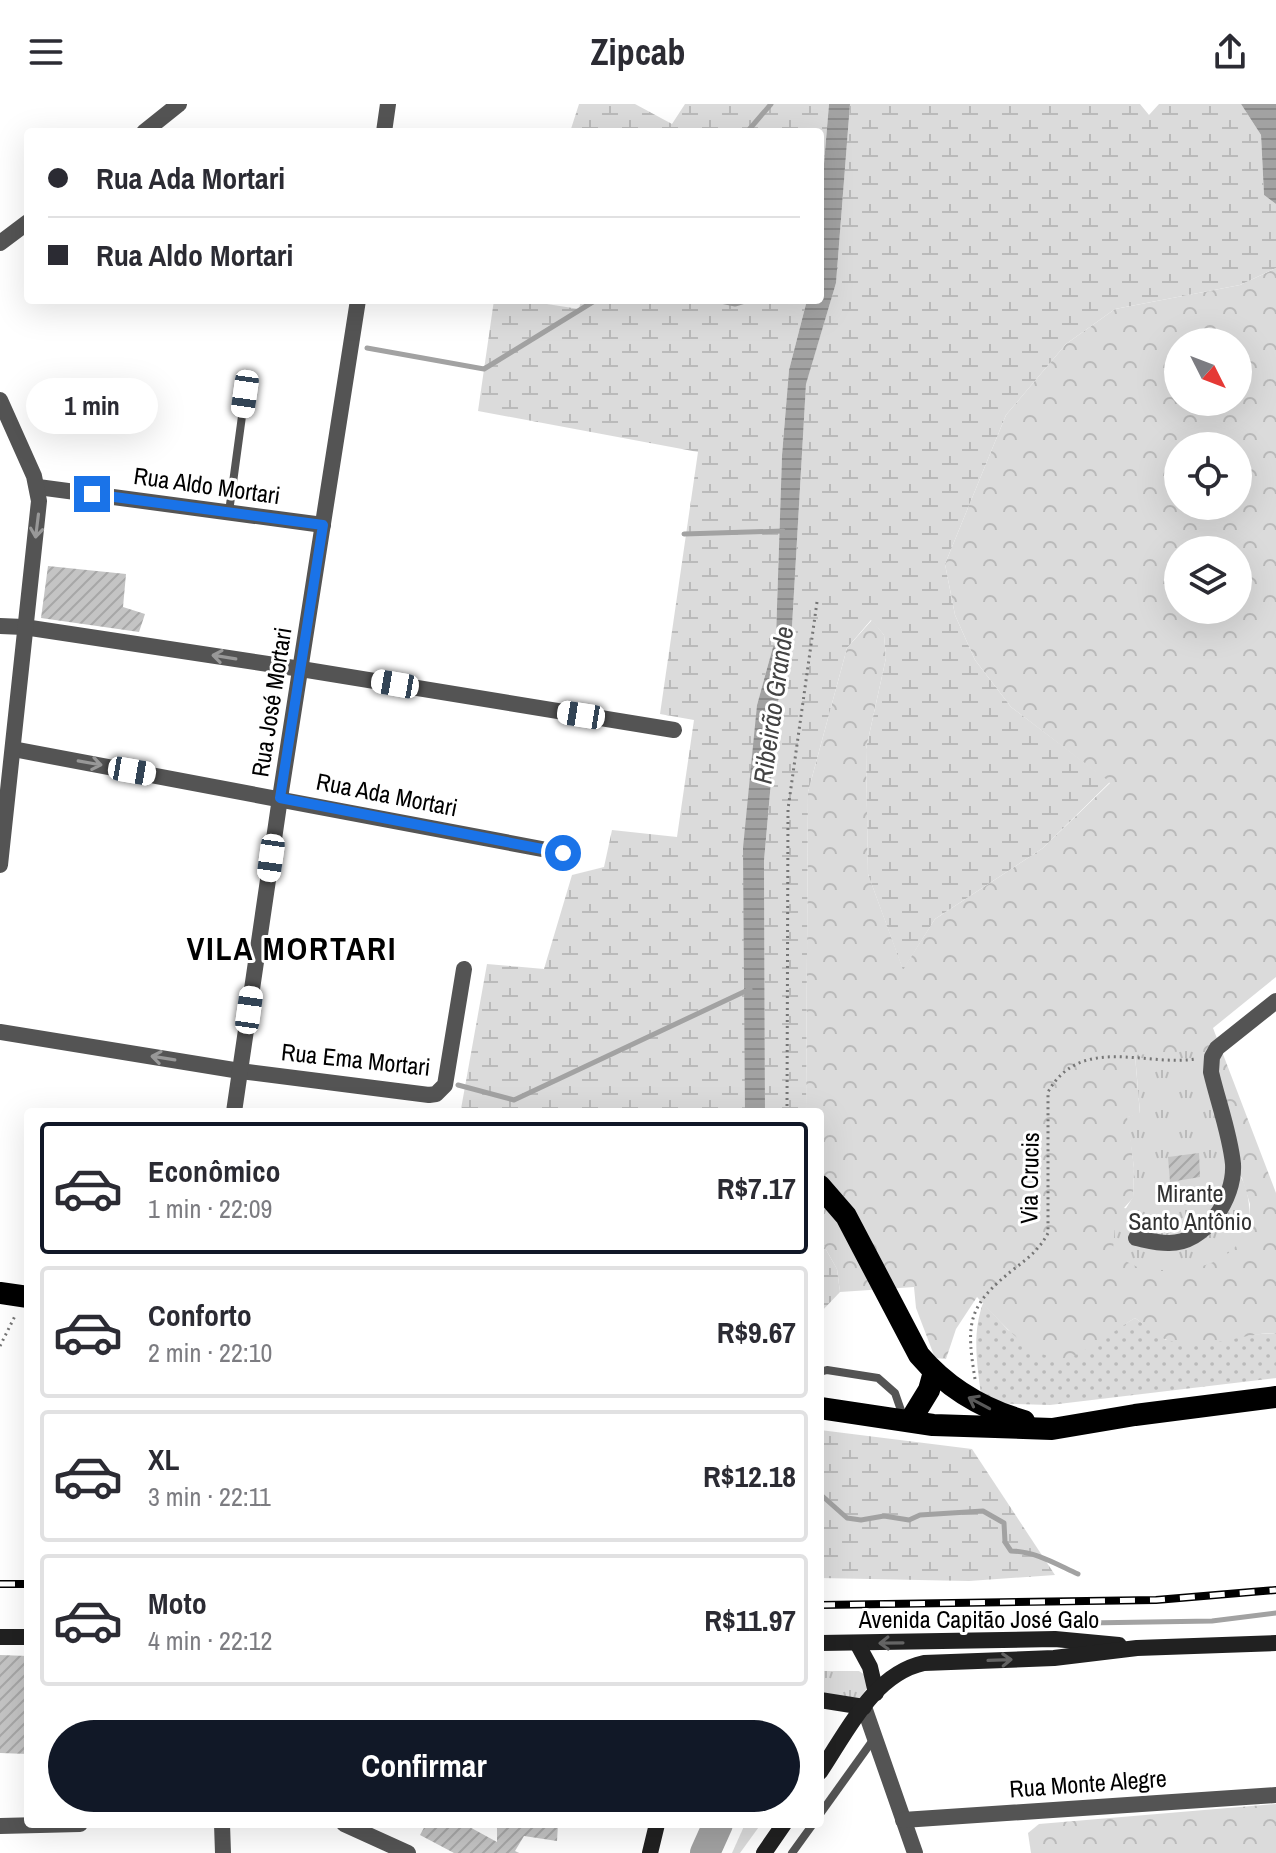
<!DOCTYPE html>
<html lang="pt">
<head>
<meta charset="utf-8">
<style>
  :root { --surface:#fff; --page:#f7f7f7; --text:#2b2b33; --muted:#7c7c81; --line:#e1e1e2; --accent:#111827 }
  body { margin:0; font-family:"Archivo Narrow",sans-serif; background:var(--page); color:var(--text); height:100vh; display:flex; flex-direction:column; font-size:30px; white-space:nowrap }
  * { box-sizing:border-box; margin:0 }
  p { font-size:26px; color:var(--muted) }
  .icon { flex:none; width:44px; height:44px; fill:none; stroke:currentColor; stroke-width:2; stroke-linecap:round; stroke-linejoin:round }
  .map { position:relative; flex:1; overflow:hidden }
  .panel { position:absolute; left:24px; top:1004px; width:800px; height:720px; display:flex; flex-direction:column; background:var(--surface); border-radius:8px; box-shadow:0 8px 32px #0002 }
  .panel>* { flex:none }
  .top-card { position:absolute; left:24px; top:24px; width:800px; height:176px; border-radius:8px; box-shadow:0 8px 32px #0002; display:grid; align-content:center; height:176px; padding:0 24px; background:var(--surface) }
  .needle { width:52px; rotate:132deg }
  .fabs { position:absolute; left:1164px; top:224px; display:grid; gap:16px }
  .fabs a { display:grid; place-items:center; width:88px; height:88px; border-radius:50%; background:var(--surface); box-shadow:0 8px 32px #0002; font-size:40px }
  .end { position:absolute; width:36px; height:36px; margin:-18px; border:10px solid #1a73e8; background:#fff; box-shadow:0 0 0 4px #fff }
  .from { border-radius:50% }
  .bubble { position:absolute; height:56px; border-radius:28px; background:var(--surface); box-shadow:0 8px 32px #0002; font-size:26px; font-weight:800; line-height:56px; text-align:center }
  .car { position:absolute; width:24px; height:48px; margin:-24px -12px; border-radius:10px; box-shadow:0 0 6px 2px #0007; background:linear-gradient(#fff 24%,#345 0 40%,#fff 0 76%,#345 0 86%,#fff 0) }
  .top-card b { display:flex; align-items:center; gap:28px; height:76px; font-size:30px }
  .top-card b+b { border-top:2px solid var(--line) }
  .top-card i { width:20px; height:20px; background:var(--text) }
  ul { padding:14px 0 0; list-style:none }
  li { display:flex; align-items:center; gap:24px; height:132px; margin:0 16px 12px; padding:0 8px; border:4px solid var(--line); border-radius:8px }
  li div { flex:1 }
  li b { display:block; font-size:30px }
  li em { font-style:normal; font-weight:800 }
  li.active { border-color:var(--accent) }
  li>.icon { width:72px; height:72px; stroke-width:1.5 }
  .primary-button { display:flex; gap:16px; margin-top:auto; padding:16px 24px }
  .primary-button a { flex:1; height:92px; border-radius:48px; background:var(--accent); color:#fff; font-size:32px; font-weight:800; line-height:92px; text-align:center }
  header { display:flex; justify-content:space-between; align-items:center; height:104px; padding:0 24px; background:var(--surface); font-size:36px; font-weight:800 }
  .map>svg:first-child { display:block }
  .grass { fill:url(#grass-dots) }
  .forest { fill:url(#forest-crowns); fill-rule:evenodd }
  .wetland { fill:url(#wetland-marsh) }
  .park { fill:url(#park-tufts) }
  .water { fill:url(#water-rules) }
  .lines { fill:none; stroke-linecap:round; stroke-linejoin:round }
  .stream { stroke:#a2a2a2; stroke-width:5 }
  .river { stroke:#a2a2a2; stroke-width:30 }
  .building { fill:url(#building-hatch) }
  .path { stroke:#767676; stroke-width:3; stroke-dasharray:2 4; stroke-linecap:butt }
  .service { stroke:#545454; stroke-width:8 }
  .minor { stroke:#545454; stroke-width:16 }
  .tertiary { stroke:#545454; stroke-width:16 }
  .secondary { stroke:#212121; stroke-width:16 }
  .trunk { stroke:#000; stroke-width:22 }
  .rail-casing { stroke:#000; stroke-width:8 }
  .rail { stroke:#fff; stroke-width:5; stroke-dasharray:15; stroke-linecap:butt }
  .oneway { stroke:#989898 }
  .oneway2 { stroke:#595959 }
  .oneway3 { stroke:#646464 }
  .route { stroke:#1a73e8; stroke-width:10 }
  .labels { text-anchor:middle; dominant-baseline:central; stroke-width:6; stroke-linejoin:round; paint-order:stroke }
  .street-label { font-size:24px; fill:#000; stroke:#fff }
  .park-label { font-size:24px; fill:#323232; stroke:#fff }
  .water-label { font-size:26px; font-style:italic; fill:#434343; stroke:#fff }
  .district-label { font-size:32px; font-weight:bold; letter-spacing:2px; fill:#000; stroke:#fff }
</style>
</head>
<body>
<header><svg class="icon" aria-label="menu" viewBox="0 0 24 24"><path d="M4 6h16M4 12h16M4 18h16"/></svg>Zipcab<svg class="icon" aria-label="share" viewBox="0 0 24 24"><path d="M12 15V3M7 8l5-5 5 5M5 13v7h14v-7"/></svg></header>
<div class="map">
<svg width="1276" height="1749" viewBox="0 0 1276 1749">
  <defs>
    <pattern id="grass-dots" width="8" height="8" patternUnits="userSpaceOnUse" patternTransform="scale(2)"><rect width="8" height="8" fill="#dbdbdb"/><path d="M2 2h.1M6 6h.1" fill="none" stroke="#bababa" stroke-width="1.8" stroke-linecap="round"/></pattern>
    <pattern id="forest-crowns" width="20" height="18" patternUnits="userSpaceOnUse" patternTransform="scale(2)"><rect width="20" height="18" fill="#dbdbdb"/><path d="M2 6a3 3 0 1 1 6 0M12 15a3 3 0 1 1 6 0" fill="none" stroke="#bababa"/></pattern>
    <pattern id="wetland-marsh" width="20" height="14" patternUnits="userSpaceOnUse" patternTransform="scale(2)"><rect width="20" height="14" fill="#dbdbdb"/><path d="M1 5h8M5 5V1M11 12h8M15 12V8" fill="none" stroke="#bababa"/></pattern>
    <pattern id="park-tufts" width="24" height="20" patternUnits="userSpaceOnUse" patternTransform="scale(2)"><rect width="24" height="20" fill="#dbdbdb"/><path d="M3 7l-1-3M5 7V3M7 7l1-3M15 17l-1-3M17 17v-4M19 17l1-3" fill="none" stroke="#bababa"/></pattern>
    <pattern id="water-rules" width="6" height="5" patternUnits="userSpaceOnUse" patternTransform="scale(2)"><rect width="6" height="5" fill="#a2a2a2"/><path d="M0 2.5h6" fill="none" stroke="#8a8a8a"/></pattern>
    <pattern id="building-hatch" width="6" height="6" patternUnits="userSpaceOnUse" patternTransform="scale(2)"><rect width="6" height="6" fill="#c4c4c4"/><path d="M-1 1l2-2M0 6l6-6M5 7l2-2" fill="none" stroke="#a7a7a7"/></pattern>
  </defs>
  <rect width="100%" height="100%" fill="#fff"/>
  <!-- grass -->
  <path class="grass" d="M983,1199L1008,1226L1069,1253L1135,1214L1166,1236L1276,1229V1274L1050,1301L982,1299C978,1264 971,1233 983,1199Z"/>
  <!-- forest -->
  <g class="forest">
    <path d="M1276,164V873L1213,924L1276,1089V1229C1239,1229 1205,1249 1167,1236C1156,1232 1145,1221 1135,1214C1122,1222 1082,1250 1070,1253C1035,1262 998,1215 977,1193L956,1225L946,1255L935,1254L916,1204L914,1183L840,1188L837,1165L820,1135V1008H806L808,688L847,544L872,516L884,531L886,554L866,645L868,770L903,865L935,815L1043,744L1110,679L1011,603L975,556L955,511L945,460L1006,311L1066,240L1115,205L1240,181ZM1178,238H1238V298H1178ZM1178,342H1238V402H1178ZM1178,446H1238V506H1178ZM1135,951L1242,1074L1250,1100L1248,1125L1124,1104L1133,1094L1134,1064L1128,1013L1140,1010Z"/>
    <path d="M1276,1700V1749H1031L1028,1729L1039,1720Z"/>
  </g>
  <!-- wetland -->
  <g class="wetland">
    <path d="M579,0H635L672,20L685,0H829L820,107V28H570Z"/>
    <path d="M850,0H1140L1149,11L1159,0H1241L1261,31L1264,91L1276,100V164L1240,181L1115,205L1066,240L1006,311L945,460L955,511L975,556L1011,603L1110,678L1043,744L935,815L903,866L868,770L866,645L886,554L884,531L871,516L847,544L808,688L806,1008H765L764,757L778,598L791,540L806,279L836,179Z"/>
    <path d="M494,196H521L579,205L581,196H807L789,266L782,351L776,532L757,601L745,890V1008H470L461,1005L487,860L544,865L572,771L604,763L612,726L677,733L694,616L660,610L698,348L478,307Z"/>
    <path d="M820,1135L837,1165L840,1188L820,1209Z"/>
    <path d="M820,1326L972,1345L1055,1471L969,1477L820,1474Z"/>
  </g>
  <!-- park -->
  <g class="park">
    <path d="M1200,946C1205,970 1211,994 1217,1018C1220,1030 1221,1044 1226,1055C1229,1064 1240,1069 1244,1079C1262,1129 1231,1162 1180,1166C1155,1169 1130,1166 1113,1146L1115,1122L1133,1093L1134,1064L1127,1013L1140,1009L1135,951Z"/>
    <path d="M820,1567H859L868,1573L867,1584L860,1594L820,1590Z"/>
    <path d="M745,1720H761L740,1749H732Z"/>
  </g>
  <!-- water -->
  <g class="water">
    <path d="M829,0H850L836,179L806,280L791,540L778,598L764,757L765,1008H745L743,744L757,601L776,532L782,351L789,266L807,196H820V107Z"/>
    <path d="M1241,0H1276V100L1264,91L1261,31Z"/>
  </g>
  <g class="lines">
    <!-- stream -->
    <g class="stream">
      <path d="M747,28L771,0"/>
      <path d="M716,196L735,200L748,196"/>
      <path d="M367,244L484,265L596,196"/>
      <path d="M684,430L783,427"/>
      <path d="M458,981L514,996L750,885"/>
      <path d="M820,1390L847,1414L861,1416L884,1412L909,1416L920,1411L983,1407L1004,1419L1005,1438L1011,1447C1035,1447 1056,1460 1078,1470"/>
      <path d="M1087,1519L1212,1517L1276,1509"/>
    </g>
    <!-- river -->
    <path class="river" d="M705,1749L718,1720"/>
  </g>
  <!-- building -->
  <g class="building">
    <path d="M48,462L126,470L123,503L145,510L139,528L41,514Z"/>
    <path d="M1199,1049L1200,1073L1170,1078L1168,1053Z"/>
    <path d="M0,1551L28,1552V1650L0,1649Z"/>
    <path d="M426,1720H464L497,1738V1720H558L557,1737L524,1732L515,1747L519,1749H454L420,1731Z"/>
  </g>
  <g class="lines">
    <!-- path -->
    <g class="path">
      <path d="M787,1008L788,705L817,498"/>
      <path d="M0,1242L16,1210"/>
      <path d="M975,1275C966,1219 967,1202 1014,1165C1027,1155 1040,1145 1048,1129V988C1081,930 1145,963 1196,955"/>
    </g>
    <!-- service -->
    <g class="service">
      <path d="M229,408L245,290"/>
      <path d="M820,1268L827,1266L878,1274L895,1289L904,1315"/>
      <path d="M820,1710L873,1636"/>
      <path d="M792,1749L813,1720"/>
    </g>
    <!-- minor -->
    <g class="minor">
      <path d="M144,28L179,0"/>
      <path d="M384,28L388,0"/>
      <path d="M0,139L28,118"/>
      <path d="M38,383L323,421"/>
      <path d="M0,522L24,523L301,565L674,626"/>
      <path d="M13,645L563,749"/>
      <path d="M0,928L240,967L429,991L436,990L445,981L464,865"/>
      <path d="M234,1008L280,694L358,196"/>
      <path d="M1136,1134C1146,1136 1157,1139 1168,1139C1205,1140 1235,1095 1233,1060C1230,1030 1218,998 1211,968L1212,953L1217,944L1276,897"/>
      <path d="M864,1603L915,1749"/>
      <path d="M903,1716L1276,1691"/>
      <path d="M222,1720L223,1749"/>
      <path d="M344,1720L408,1749"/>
      <path d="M0,1722L80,1720"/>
    </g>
    <!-- tertiary -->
    <path class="tertiary" d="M0,296L34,372L39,397L0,761"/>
    <!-- secondary -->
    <g class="secondary">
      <path d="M0,1533H28"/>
      <path d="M820,1539L1055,1535L1119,1541"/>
      <path d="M857,1539L870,1563L876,1589"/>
      <path d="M820,1596L864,1603"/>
      <path d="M820,1668C847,1628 873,1570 924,1559L1054,1554L1137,1544L1276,1539"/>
      <path d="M650,1749L657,1720"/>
      <path d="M764,1749L784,1720"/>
    </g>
    <!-- trunk -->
    <g class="trunk">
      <path d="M820,1082L846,1112L919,1251C947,1284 983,1305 1024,1317"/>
      <path d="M0,1189L28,1193"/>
      <path d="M820,1304L933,1321L1052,1325L1135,1311L1276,1293"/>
      <path d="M910,1317L929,1286L934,1268"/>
    </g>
    <!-- rail casing -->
    <g class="rail-casing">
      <g id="rail">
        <path d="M0,1480H28"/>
        <path d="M820,1501L1156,1496L1276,1486"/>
      </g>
    </g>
    <!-- rail -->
    <use href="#rail" class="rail"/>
  </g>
  <!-- one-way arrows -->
  <defs><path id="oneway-shaft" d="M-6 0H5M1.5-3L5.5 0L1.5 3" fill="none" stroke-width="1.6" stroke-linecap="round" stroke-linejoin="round" transform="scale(2)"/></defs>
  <g class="oneway">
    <use href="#oneway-shaft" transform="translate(37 422) rotate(97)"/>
    <use href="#oneway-shaft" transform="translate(224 553) rotate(-171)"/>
    <use href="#oneway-shaft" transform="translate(90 659) rotate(10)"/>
    <use href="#oneway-shaft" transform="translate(163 954) rotate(-171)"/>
  </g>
  <use class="oneway2" href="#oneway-shaft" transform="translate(979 1299) rotate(-152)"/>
  <g class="oneway3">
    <use href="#oneway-shaft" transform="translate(891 1539) rotate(179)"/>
    <use href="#oneway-shaft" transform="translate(1000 1556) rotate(-2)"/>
  </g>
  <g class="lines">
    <!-- route -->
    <path class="route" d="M92,390L323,421L280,694L563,749"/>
  </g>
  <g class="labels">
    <!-- street labels -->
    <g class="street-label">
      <text transform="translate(207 381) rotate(8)">Rua Aldo Mortari</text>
      <text transform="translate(271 598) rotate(-81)">Rua José Mortari</text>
      <text transform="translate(387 690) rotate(11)">Rua Ada Mortari</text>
      <text transform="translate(356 955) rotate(6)">Rua Ema Mortari</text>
      <text transform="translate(1029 1074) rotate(-89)">Via Crucis</text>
      <text x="979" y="1515">Avenida Capitão José Galo</text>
      <text transform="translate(1088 1679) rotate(-4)">Rua Monte Alegre</text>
    </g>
    <!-- park labels -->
    <g class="park-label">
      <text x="1190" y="1089">Mirante<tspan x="1190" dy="28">Santo Antônio</tspan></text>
    </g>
    <!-- water labels -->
    <g class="water-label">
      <text transform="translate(773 601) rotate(-82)">Ribeirão Grande</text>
    </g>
    <!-- district labels -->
    <g class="district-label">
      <text x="292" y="844">VILA MORTARI</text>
    </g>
  </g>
</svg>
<div class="fabs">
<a><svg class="needle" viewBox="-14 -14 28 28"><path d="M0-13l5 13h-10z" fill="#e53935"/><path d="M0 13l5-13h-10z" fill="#7c7c81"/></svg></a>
<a><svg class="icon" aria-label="locate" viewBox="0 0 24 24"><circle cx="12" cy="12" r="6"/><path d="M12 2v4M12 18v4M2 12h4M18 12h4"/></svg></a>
<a><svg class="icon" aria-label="layers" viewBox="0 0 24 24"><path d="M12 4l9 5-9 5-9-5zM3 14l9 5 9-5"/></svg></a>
</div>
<i class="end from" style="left:563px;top:749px"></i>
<i class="end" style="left:92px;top:390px"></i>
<div class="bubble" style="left:26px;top:274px;width:132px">1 min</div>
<i class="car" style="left:245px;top:290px;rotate:188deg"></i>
<i class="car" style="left:395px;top:580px;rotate:280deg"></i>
<i class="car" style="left:581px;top:611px;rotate:279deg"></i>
<i class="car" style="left:132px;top:667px;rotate:100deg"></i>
<i class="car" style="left:271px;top:754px;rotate:188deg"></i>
<i class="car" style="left:249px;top:906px;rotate:8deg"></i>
<div class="top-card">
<b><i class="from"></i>Rua Ada Mortari</b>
<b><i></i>Rua Aldo Mortari</b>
</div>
<section class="panel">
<ul>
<li class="active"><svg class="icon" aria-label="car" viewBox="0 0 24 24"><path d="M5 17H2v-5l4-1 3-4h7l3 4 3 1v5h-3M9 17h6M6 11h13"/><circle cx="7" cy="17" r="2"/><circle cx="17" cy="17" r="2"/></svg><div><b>Econômico</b><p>1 min · 22:09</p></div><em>R$7.17</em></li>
<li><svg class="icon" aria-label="car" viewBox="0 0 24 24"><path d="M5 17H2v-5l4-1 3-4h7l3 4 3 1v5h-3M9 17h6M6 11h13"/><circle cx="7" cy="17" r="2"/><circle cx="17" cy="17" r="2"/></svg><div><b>Conforto</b><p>2 min · 22:10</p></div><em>R$9.67</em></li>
<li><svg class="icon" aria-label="car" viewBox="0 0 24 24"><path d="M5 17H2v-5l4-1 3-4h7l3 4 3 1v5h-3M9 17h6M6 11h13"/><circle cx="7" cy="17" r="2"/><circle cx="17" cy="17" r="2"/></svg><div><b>XL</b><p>3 min · 22:11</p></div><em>R$12.18</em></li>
<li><svg class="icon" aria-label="car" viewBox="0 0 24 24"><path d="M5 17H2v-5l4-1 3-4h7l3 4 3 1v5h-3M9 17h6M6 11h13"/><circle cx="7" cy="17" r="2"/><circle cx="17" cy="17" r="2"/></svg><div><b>Moto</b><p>4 min · 22:12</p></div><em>R$11.97</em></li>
</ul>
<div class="primary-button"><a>Confirmar</a></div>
</section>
</div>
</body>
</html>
